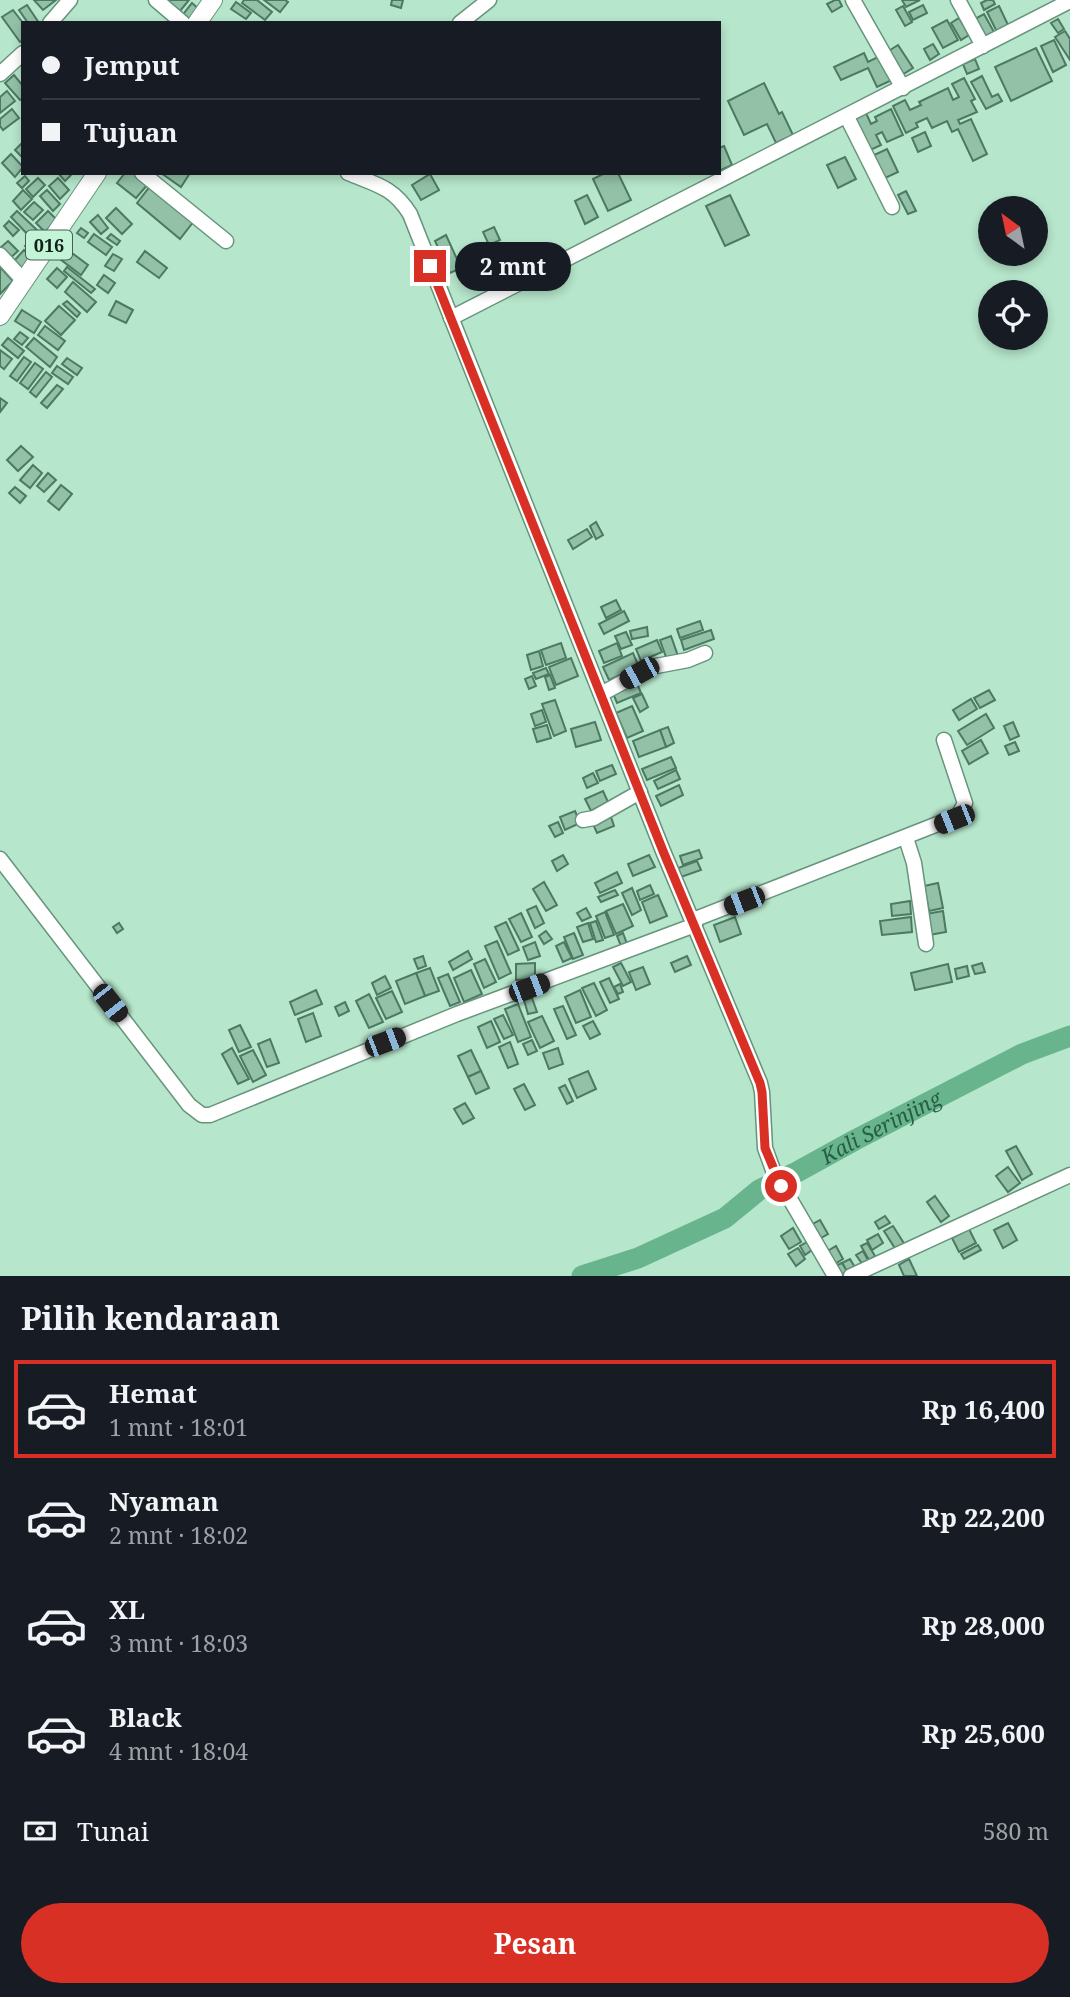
<!DOCTYPE html>
<html lang="id">
<head>
<meta charset="utf-8">
<style>
  :root { --surface:#171b24; --page:#242831; --text:#f1f3f6; --muted:#9ea1a6; --line:#363941; --accent:#d93025 }
  body { margin:0; font-family:"Noto Serif",serif; background:var(--page); color:var(--text); height:100vh; display:flex; flex-direction:column; font-size:26px; white-space:nowrap }
  * { box-sizing:border-box; margin:0 }
  p { font-size:23px; color:var(--muted) }
  .icon { flex:none; width:38px; height:38px; fill:none; stroke:currentColor; stroke-width:2; stroke-linecap:round; stroke-linejoin:round }
  .map { position:relative; height:1276px; overflow:hidden }
  .details { display:flex; flex-direction:column; background:var(--surface); flex:1 }
  .details>* { flex:none }
  .banner { position:absolute; left:21px; top:21px; width:700px; height:154px; border-radius:0px; box-shadow:0 4px 10px #0003; display:grid; align-content:center; height:154px; padding:0 21px; background:var(--surface) }
  .needle { width:46px; rotate:327deg }
  .fabs { position:absolute; left:978px; top:196px; display:grid; gap:14px }
  .fabs a { display:grid; place-items:center; width:70px; height:70px; border-radius:50%; background:var(--surface); box-shadow:0 4px 10px #0003; font-size:35px }
  .end { position:absolute; width:32px; height:32px; margin:-16px; border:9px solid #d93025; background:#fff; box-shadow:0 0 0 4px #fff }
  .from { border-radius:50% }
  .bubble { position:absolute; height:49px; border-radius:24px; background:var(--surface); box-shadow:0 4px 10px #0003; font-size:23px; font-weight:700; line-height:49px; text-align:center }
  .car { position:absolute; width:21px; height:42px; margin:-21px -10px; border-radius:9px; box-shadow:0 0 5px 2px #0007; background:linear-gradient(#222 24%,#8ab4d8 0 40%,#222 0 76%,#8ab4d8 0 86%,#222 0) }
  .banner b { display:flex; align-items:center; gap:24px; height:66px; font-size:26px }
  .banner b+b { border-top:2px solid var(--line) }
  .banner i { width:18px; height:18px; background:var(--text) }
  ul { padding:0; list-style:none }
  li { display:flex; align-items:center; gap:21px; height:98px; margin:0 14px 10px; padding:0 7px; border:4px solid transparent; border-radius:0px }
  li div { flex:1 }
  li b { display:block; font-size:26px }
  li em { font-style:normal; font-weight:700 }
  li.current { border-color:var(--accent) }
  li>.icon { width:63px; height:63px; stroke-width:1.5 }
  h2 { padding:0 21px; font-size:32px; line-height:84px }
  .pay { display:flex; align-items:center; gap:18px; height:77px; padding:0 21px; font-size:26px }
  .pay p { margin-inline-start:auto }
  .action { display:flex; gap:14px; margin-top:auto; padding:14px 21px }
  .action a { flex:1; height:80px; border-radius:42px; background:var(--accent); color:#fff; font-size:28px; font-weight:700; line-height:80px; text-align:center }
  .map>svg:first-child { display:block }
  .lines { fill:none; stroke-linecap:round; stroke-linejoin:round }
  .river { stroke:#68b48d; stroke-width:21 }
  .building { fill:#92c1a7; stroke:#4d7962; stroke-width:2 }
  .minor-casing { stroke:#67947c; stroke-width:17 }
  .major-casing { stroke:#67947c; stroke-width:20 }
  .minor { stroke:#fff; stroke-width:14 }
  .major { stroke:#fff; stroke-width:18 }
  .route { stroke:#d93025; stroke-width:9 }
  .labels { text-anchor:middle; dominant-baseline:central; stroke-width:5; stroke-linejoin:round; paint-order:stroke }
  .shield { fill:#c3f4d8; stroke:#456052; stroke-width:2 }
  .shield-label { font-size:18px; font-weight:bold; fill:#0f2118 }
  .water-label { font-size:21px; font-style:italic; fill:#265f44; stroke:#c3f4d8 }
</style>
</head>
<body>
<div class="map">
<svg width="1070" height="1276" viewBox="0 0 1070 1276">
  <rect width="100%" height="100%" fill="#b6e6cb"/>
  <g class="lines">
    <!-- river -->
    <path class="river" id="s1" d="M582,1276L638,1258L725,1218L759,1190L797,1172L855,1140L1022,1054L1070,1036"/>
  </g>
  <!-- building -->
  <g class="building">
    <path d="M34,0H56L43,10Z"/>
    <path d="M166,0H189L180,11Z"/>
    <path d="M244,0H257L272,12L265,20L242,3Z"/>
    <path d="M264,0H285L288,2L280,12Z"/>
    <path d="M392,0H403L401,8L391,5Z"/>
    <path d="M835,0H839L842,6L832,12L827,4Z"/>
    <path d="M902,0H920L906,7Z"/>
    <path d="M987,0H993L995,4L984,10L981,3Z"/>
    <path d="M236,2L251,13L246,19L231,9Z"/>
    <path d="M192,3L200,10L188,23L181,17Z"/>
    <path d="M27,5L39,23H28L19,10Z"/>
    <path d="M923,5L927,13L913,20L909,12Z"/>
    <path d="M903,6L912,22L905,26L896,10Z"/>
    <path d="M999,6L1009,27L997,32L987,12Z"/>
    <path d="M13,10L23,23V40L20,42L2,17Z"/>
    <path d="M984,14L994,32L983,38L973,20Z"/>
    <path d="M959,18L969,35L961,40L951,23Z"/>
    <path d="M1058,19L1064,29L1058,33L1051,23Z"/>
    <path d="M947,20L958,40L943,48L932,28Z"/>
    <path d="M1065,31L1070,39V60L1055,37Z"/>
    <path d="M1054,40L1066,65L1053,72L1041,46Z"/>
    <path d="M933,44L939,54L930,60L924,49Z"/>
    <path d="M898,45L913,68L902,75L887,52Z"/>
    <path d="M1036,48L1052,81L1011,101L995,67Z"/>
    <path d="M864,53L868,62L880,56L892,80L877,87L868,68L841,80L834,67Z"/>
    <path d="M975,59L979,69L967,74L963,64Z"/>
    <path d="M14,75L23,86V98L20,100L5,83Z"/>
    <path d="M982,76L992,97L998,94L1002,101L986,109L971,82Z"/>
    <path d="M964,78L975,99L971,101L977,112L958,120L960,124L971,119L987,154L973,161L958,129L952,132L947,121L932,128L927,118L916,123L918,127L906,133L893,106L905,100L910,110L921,105L919,102L948,88L953,100L959,97L952,84Z"/>
    <path d="M764,83L779,114L782,112L793,135L776,143L767,124L744,135L728,101Z"/>
    <path d="M7,91L15,101L0,113V97Z"/>
    <path d="M12,109L19,118L3,130L0,126V119Z"/>
    <path d="M891,109L903,135L887,142L882,132L876,135L881,145L866,152L851,120L866,113L871,124L877,121L875,117Z"/>
    <path d="M925,132L931,146L918,152L912,138Z"/>
    <path d="M21,144L23,145V158L15,150Z"/>
    <path d="M724,146L732,165L719,171V148Z"/>
    <path d="M887,149L898,172L883,179L872,156Z"/>
    <path d="M11,154L23,167L15,177L2,163Z"/>
    <path d="M845,157L856,179L838,188L827,165Z"/>
    <path d="M58,173H73L65,181Z"/>
    <path d="M125,173H135L148,184L136,198L117,183Z"/>
    <path d="M161,173H190L181,187Z"/>
    <path d="M605,173H618L631,200L608,211L593,179Z"/>
    <path d="M430,174L439,190L421,200L412,185Z"/>
    <path d="M25,176L29,181L22,188L17,183Z"/>
    <path d="M38,178L45,185L33,197L26,189Z"/>
    <path d="M58,178L69,190L60,199L49,186Z"/>
    <path d="M151,185L194,221L180,239L137,203Z"/>
    <path d="M23,190L32,199L21,210L13,201Z"/>
    <path d="M47,190L60,204L53,211L40,196Z"/>
    <path d="M906,191L916,211L908,214L898,195Z"/>
    <path d="M587,195L598,217L585,224L575,201Z"/>
    <path d="M730,195L749,235L725,246L706,206Z"/>
    <path d="M34,202L43,210L33,220L24,212Z"/>
    <path d="M116,208L132,224L122,234L106,218Z"/>
    <path d="M17,211L38,231L31,238L11,217Z"/>
    <path d="M48,211L57,220L45,232L36,223Z"/>
    <path d="M98,215L108,228L101,234L90,222Z"/>
    <path d="M9,221L19,230L13,236L4,226Z"/>
    <path d="M494,227L500,240L489,245L483,232Z"/>
    <path d="M81,228L88,233L84,238L77,233Z"/>
    <path d="M94,234L112,247L106,255L88,242Z"/>
    <path d="M111,234L120,241L117,245L107,238Z"/>
    <path d="M446,235L461,268L450,273L435,241Z"/>
    <path d="M31,240L41,250L35,256L25,246Z"/>
    <path d="M8,241L18,251L8,260L0,248Z"/>
    <path d="M502,245L505,252L514,248L523,267L511,273L505,261L494,266L500,278L487,284L475,260L479,258L478,256Z"/>
    <path d="M24,250L33,259L22,271L13,262Z"/>
    <path d="M68,250L88,265L81,275L60,259Z"/>
    <path d="M145,251L167,268L159,278L137,262Z"/>
    <path d="M113,254L122,259L114,271L105,266Z"/>
    <path d="M0,267L13,281L0,294Z"/>
    <path d="M67,267L95,289L91,293L64,271Z"/>
    <path d="M57,268L67,277L57,288L47,279Z"/>
    <path d="M104,275L115,283L108,293L97,285Z"/>
    <path d="M73,282L96,302L87,312L65,292Z"/>
    <path d="M67,301L80,313L77,317L63,304Z"/>
    <path d="M116,301L133,310L126,323L109,315Z"/>
    <path d="M59,306L75,320L61,335L45,321Z"/>
    <path d="M22,310L41,322L34,333L15,321Z"/>
    <path d="M45,326L65,341L58,350L38,335Z"/>
    <path d="M20,332L28,338L22,345L14,339Z"/>
    <path d="M8,338L24,351L18,358L2,345Z"/>
    <path d="M34,338L57,357L50,367L26,347Z"/>
    <path d="M0,350L12,359L4,369L0,366Z"/>
    <path d="M24,357L31,362L17,381L10,376Z"/>
    <path d="M67,358L82,368L77,375L62,364Z"/>
    <path d="M35,363L43,369L28,389L20,383Z"/>
    <path d="M57,366L73,377L68,384L52,373Z"/>
    <path d="M46,372L52,377L36,397L30,392Z"/>
    <path d="M57,385L63,389L47,408L41,403Z"/>
    <path d="M0,398L7,403L0,412Z"/>
    <path d="M21,446L33,457L18,471L7,460Z"/>
    <path d="M33,465L42,473L30,488L20,480Z"/>
    <path d="M48,473L56,480L44,492L37,486Z"/>
    <path d="M61,485L72,494L59,510L48,501Z"/>
    <path d="M15,487L26,496L20,503L9,493Z"/>
    <path d="M596,522L603,535L596,539L590,526Z"/>
    <path d="M587,529L592,537L573,549L568,540Z"/>
    <path d="M616,600L621,610L606,618L601,607Z"/>
    <path d="M624,611L629,621L604,634L599,624Z"/>
    <path d="M700,621L703,630L680,638L677,629Z"/>
    <path d="M647,627L648,636L632,639L630,631Z"/>
    <path d="M711,630L714,639L684,650L681,640Z"/>
    <path d="M626,632L632,645L621,649L615,636Z"/>
    <path d="M671,636L678,656L667,660L660,640Z"/>
    <path d="M657,640L662,652L641,661L636,649Z"/>
    <path d="M561,643L566,658L546,665L541,650Z"/>
    <path d="M617,643L622,656L604,663L599,651Z"/>
    <path d="M539,651L543,666L531,670L527,655Z"/>
    <path d="M633,653L639,667L609,680L603,667Z"/>
    <path d="M571,658L578,676L556,685L549,667Z"/>
    <path d="M546,668L549,674L536,679L533,673Z"/>
    <path d="M550,675L555,688L549,690L545,677Z"/>
    <path d="M532,676L536,686L529,689L525,679Z"/>
    <path d="M636,681L641,693L617,703L612,691Z"/>
    <path d="M989,690L995,700L980,708L974,698Z"/>
    <path d="M642,694L648,707L640,712L633,698Z"/>
    <path d="M971,699L977,709L959,720L953,710Z"/>
    <path d="M555,700L566,731L554,736L542,704Z"/>
    <path d="M632,706L643,731L627,738L616,713Z"/>
    <path d="M542,710L546,722L535,726L531,714Z"/>
    <path d="M986,714L994,728L967,745L958,731Z"/>
    <path d="M595,722L601,740L576,747L571,729Z"/>
    <path d="M1013,722L1019,736L1010,740L1004,726Z"/>
    <path d="M547,725L551,738L537,742L533,729Z"/>
    <path d="M668,727L674,743L666,747L660,730Z"/>
    <path d="M660,730L666,747L639,757L633,741Z"/>
    <path d="M981,740L988,753L969,764L962,751Z"/>
    <path d="M1015,742L1019,751L1009,755L1005,746Z"/>
    <path d="M671,757L676,768L647,780L642,769Z"/>
    <path d="M612,765L616,774L600,781L596,771Z"/>
    <path d="M676,770L680,779L658,789L654,781Z"/>
    <path d="M593,773L598,783L587,788L583,778Z"/>
    <path d="M679,785L683,795L661,806L656,796Z"/>
    <path d="M603,791L608,802L591,811L585,799Z"/>
    <path d="M575,811L580,823L565,830L560,817Z"/>
    <path d="M611,817L614,826L597,833L593,824Z"/>
    <path d="M558,822L563,833L555,837L549,826Z"/>
    <path d="M699,850L702,858L683,865L680,856Z"/>
    <path d="M563,855L568,864L557,871L552,861Z"/>
    <path d="M649,855L655,867L633,876L628,864Z"/>
    <path d="M697,861L701,870L681,877L678,868Z"/>
    <path d="M617,872L622,883L600,893L595,883Z"/>
    <path d="M544,882L557,905L546,911L533,889Z"/>
    <path d="M938,883L943,908L929,911L924,886Z"/>
    <path d="M650,885L654,894L640,900L637,891Z"/>
    <path d="M632,888L641,910L632,915L622,893Z"/>
    <path d="M615,890L618,895L601,902L598,897Z"/>
    <path d="M658,895L667,916L650,923L642,902Z"/>
    <path d="M910,901L911,914L892,916L891,904Z"/>
    <path d="M623,904L633,926L616,934L606,911Z"/>
    <path d="M536,906L544,923L535,928L527,910Z"/>
    <path d="M586,908L591,917L582,921L577,913Z"/>
    <path d="M943,911L946,932L929,935L926,914Z"/>
    <path d="M605,912L614,935L605,938L596,916Z"/>
    <path d="M521,913L532,937L521,942L509,919Z"/>
    <path d="M735,917L741,934L720,942L714,925Z"/>
    <path d="M911,917L912,932L882,935L880,921Z"/>
    <path d="M596,921L603,940L596,942L590,923Z"/>
    <path d="M506,922L519,950L508,955L495,927Z"/>
    <path d="M119,923L123,929L117,933L113,927Z"/>
    <path d="M588,923L593,939L583,942L577,927Z"/>
    <path d="M546,931L552,939L544,944L539,936Z"/>
    <path d="M574,933L583,955L573,959L564,937Z"/>
    <path d="M623,933L627,944L621,946L617,936Z"/>
    <path d="M497,941L511,973L499,979L485,946Z"/>
    <path d="M535,942L540,956L528,960L523,947Z"/>
    <path d="M564,942L572,958L563,962L556,946Z"/>
    <path d="M468,951L472,959L453,970L449,962Z"/>
    <path d="M423,956L426,966L418,969L414,959Z"/>
    <path d="M687,956L691,965L675,972L671,963Z"/>
    <path d="M485,959L496,982L484,988L474,964Z"/>
    <path d="M535,963V979L516,980V964Z"/>
    <path d="M621,963L631,982L623,986L613,967Z"/>
    <path d="M982,963L985,972L975,974L972,966Z"/>
    <path d="M948,964L952,982L915,990L911,973Z"/>
    <path d="M967,966L969,976L957,979L955,969Z"/>
    <path d="M643,967L650,984L636,990L629,972Z"/>
    <path d="M430,968L439,991L425,996L416,973Z"/>
    <path d="M471,970L482,994L464,1002L454,978Z"/>
    <path d="M416,973L425,996L405,1004L396,981Z"/>
    <path d="M448,974L460,1002L450,1006L438,978Z"/>
    <path d="M385,976L391,988L377,995L372,983Z"/>
    <path d="M609,978L619,999L610,1003L600,982Z"/>
    <path d="M594,983L607,1010L596,1016L582,988Z"/>
    <path d="M620,984L623,992L618,994L614,987Z"/>
    <path d="M316,990L322,1004L295,1015L290,1002Z"/>
    <path d="M580,990L591,1017L576,1023L565,997Z"/>
    <path d="M392,991L402,1012L386,1019L376,998Z"/>
    <path d="M369,994L383,1022L369,1028L356,1001Z"/>
    <path d="M532,998L537,1012L528,1014L524,1000Z"/>
    <path d="M345,1002L349,1011L339,1016L335,1007Z"/>
    <path d="M518,1004L531,1037L518,1042L505,1009Z"/>
    <path d="M563,1006L576,1035L567,1039L554,1009Z"/>
    <path d="M313,1013L321,1036L306,1042L298,1019Z"/>
    <path d="M503,1015L513,1035L504,1039L494,1019Z"/>
    <path d="M542,1016L554,1041L540,1048L528,1022Z"/>
    <path d="M491,1021L500,1042L487,1048L478,1027Z"/>
    <path d="M593,1021L600,1034L590,1039L583,1026Z"/>
    <path d="M240,1025L251,1047L239,1052L229,1030Z"/>
    <path d="M270,1039L279,1063L267,1067L258,1044Z"/>
    <path d="M532,1040L537,1051L528,1055L523,1044Z"/>
    <path d="M510,1042L518,1064L508,1068L499,1047Z"/>
    <path d="M232,1048L249,1079L238,1084L222,1054Z"/>
    <path d="M558,1048L563,1064L549,1069L543,1053Z"/>
    <path d="M253,1050L266,1075L253,1082L240,1056Z"/>
    <path d="M471,1050L481,1071L468,1077L458,1056Z"/>
    <path d="M481,1071L489,1088L476,1094L468,1077Z"/>
    <path d="M588,1071L596,1089L577,1098L569,1079Z"/>
    <path d="M524,1084L535,1105L525,1110L514,1089Z"/>
    <path d="M565,1085L573,1101L567,1104L559,1088Z"/>
    <path d="M465,1103L474,1118L463,1124L454,1109Z"/>
    <path d="M1016,1146L1032,1174L1022,1180L1006,1151Z"/>
    <path d="M1008,1167L1020,1183L1008,1192L996,1176Z"/>
    <path d="M935,1196L949,1216L941,1222L927,1202Z"/>
    <path d="M885,1216L890,1223L879,1229L875,1222Z"/>
    <path d="M820,1220L828,1234L819,1239L811,1225Z"/>
    <path d="M1008,1223L1017,1240L1003,1248L994,1230Z"/>
    <path d="M893,1226L905,1245L896,1250L884,1231Z"/>
    <path d="M793,1228L801,1242L789,1249L781,1236Z"/>
    <path d="M969,1229L976,1243L959,1252L952,1238Z"/>
    <path d="M878,1234L883,1243L872,1250L867,1240Z"/>
    <path d="M807,1242L812,1250L805,1255L800,1246Z"/>
    <path d="M867,1243L875,1256L869,1260L861,1246Z"/>
    <path d="M978,1245L981,1250L964,1259L961,1254Z"/>
    <path d="M836,1246L843,1259L833,1265L826,1252Z"/>
    <path d="M798,1248L805,1259L796,1266L788,1254Z"/>
    <path d="M863,1251L869,1262L863,1265L856,1255Z"/>
    <path d="M850,1259L856,1269L848,1273L842,1263Z"/>
    <path d="M909,1259L917,1276H904L899,1265Z"/>
    <path d="M842,1263L848,1273L840,1276L835,1266Z"/>
  </g>
  <g class="lines">
    <!-- minor casing -->
    <g class="minor-casing">
      <g id="minor">
        <path d="M156,0L183,23"/>
        <path d="M853,0L903,88"/>
        <path d="M958,0L983,46"/>
        <path d="M50,23L70,0"/>
        <path d="M460,23L489,0"/>
        <path d="M0,74L23,53"/>
        <path d="M847,117L892,207"/>
        <path d="M142,173L226,241"/>
        <path d="M348,173C377,185 393,187 410,214L663,851L760,1083L762,1092L765,1148L773,1170L835,1276"/>
        <path d="M0,255L24,281"/>
        <path d="M451,318L1070,1"/>
        <path d="M601,694L651,667L688,660L705,653"/>
        <path d="M583,820L594,818L640,792"/>
        <path d="M906,838L914,863L926,944"/>
        <path d="M0,859L189,1105L202,1115H210L457,1014L695,925"/>
        <path d="M693,920L958,816L965,803L944,740"/>
        <path d="M851,1276L1070,1175"/>
      </g>
    </g>
    <!-- major casing -->
    <g class="major-casing">
      <g id="major">
        <path d="M197,23L213,0"/>
        <path d="M0,316L97,173"/>
      </g>
    </g>
    <!-- minor -->
    <use href="#minor" class="minor"/>
    <!-- major -->
    <use href="#major" class="major"/>
  </g>
  <g class="lines">
    <!-- route -->
    <path class="route" d="M430,266L663,851L760,1083L762,1092L765,1148L781,1186"/>
  </g>
  <g class="labels">
    <!-- shield labels -->
    <rect class="shield" x="26" y="230.5" width="46" height="29" rx="5"/>
    <g class="shield-label">
      <text x="49" y="245">016</text>
    </g>
    <!-- water labels -->
    <g class="water-label">
      <text stroke="none"><textPath href="#s1" startOffset="336">Kali Serinjing</textPath></text>
    </g>
  </g>
</svg>
<div class="fabs">
<a><svg class="needle" viewBox="-14 -14 28 28"><path d="M0-13l5 13h-10z" fill="#e53935"/><path d="M0 13l5-13h-10z" fill="#9ea1a6"/></svg></a>
<a><svg class="icon" aria-label="locate" viewBox="0 0 24 24"><circle cx="12" cy="12" r="6"/><path d="M12 2v4M12 18v4M2 12h4M18 12h4"/></svg></a>
</div>
<i class="end from" style="left:781px;top:1186px"></i>
<i class="end" style="left:430px;top:266px"></i>
<div class="bubble" style="left:455px;top:242px;width:116px">2 mnt</div>
<i class="car" style="left:639px;top:673px;rotate:241deg"></i>
<i class="car" style="left:954px;top:819px;rotate:248deg"></i>
<i class="car" style="left:744px;top:901px;rotate:249deg"></i>
<i class="car" style="left:529px;top:988px;rotate:69deg"></i>
<i class="car" style="left:110px;top:1003px;rotate:142deg"></i>
<i class="car" style="left:385px;top:1042px;rotate:69deg"></i>
<div class="banner">
<b><i class="from"></i>Jemput</b>
<b><i></i>Tujuan</b>
</div>
</div>
<section class="details">
<h2>Pilih kendaraan</h2>
<ul>
<li class="current"><svg class="icon" aria-label="car" viewBox="0 0 24 24"><path d="M5 17H2v-5l4-1 3-4h7l3 4 3 1v5h-3M9 17h6M6 11h13"/><circle cx="7" cy="17" r="2"/><circle cx="17" cy="17" r="2"/></svg><div><b>Hemat</b><p>1 mnt · 18:01</p></div><em>Rp 16,400</em></li>
<li><svg class="icon" aria-label="car" viewBox="0 0 24 24"><path d="M5 17H2v-5l4-1 3-4h7l3 4 3 1v5h-3M9 17h6M6 11h13"/><circle cx="7" cy="17" r="2"/><circle cx="17" cy="17" r="2"/></svg><div><b>Nyaman</b><p>2 mnt · 18:02</p></div><em>Rp 22,200</em></li>
<li><svg class="icon" aria-label="car" viewBox="0 0 24 24"><path d="M5 17H2v-5l4-1 3-4h7l3 4 3 1v5h-3M9 17h6M6 11h13"/><circle cx="7" cy="17" r="2"/><circle cx="17" cy="17" r="2"/></svg><div><b>XL</b><p>3 mnt · 18:03</p></div><em>Rp 28,000</em></li>
<li><svg class="icon" aria-label="car" viewBox="0 0 24 24"><path d="M5 17H2v-5l4-1 3-4h7l3 4 3 1v5h-3M9 17h6M6 11h13"/><circle cx="7" cy="17" r="2"/><circle cx="17" cy="17" r="2"/></svg><div><b>Black</b><p>4 mnt · 18:04</p></div><em>Rp 25,600</em></li>
</ul>
<div class="pay"><svg class="icon" aria-label="cash" viewBox="0 0 24 24"><path d="M3 7h18v10H3z"/><circle cx="12" cy="12" r="2"/></svg>Tunai<p>580 m</p></div>
<div class="action"><a>Pesan</a></div>
</section>
</body>
</html>
